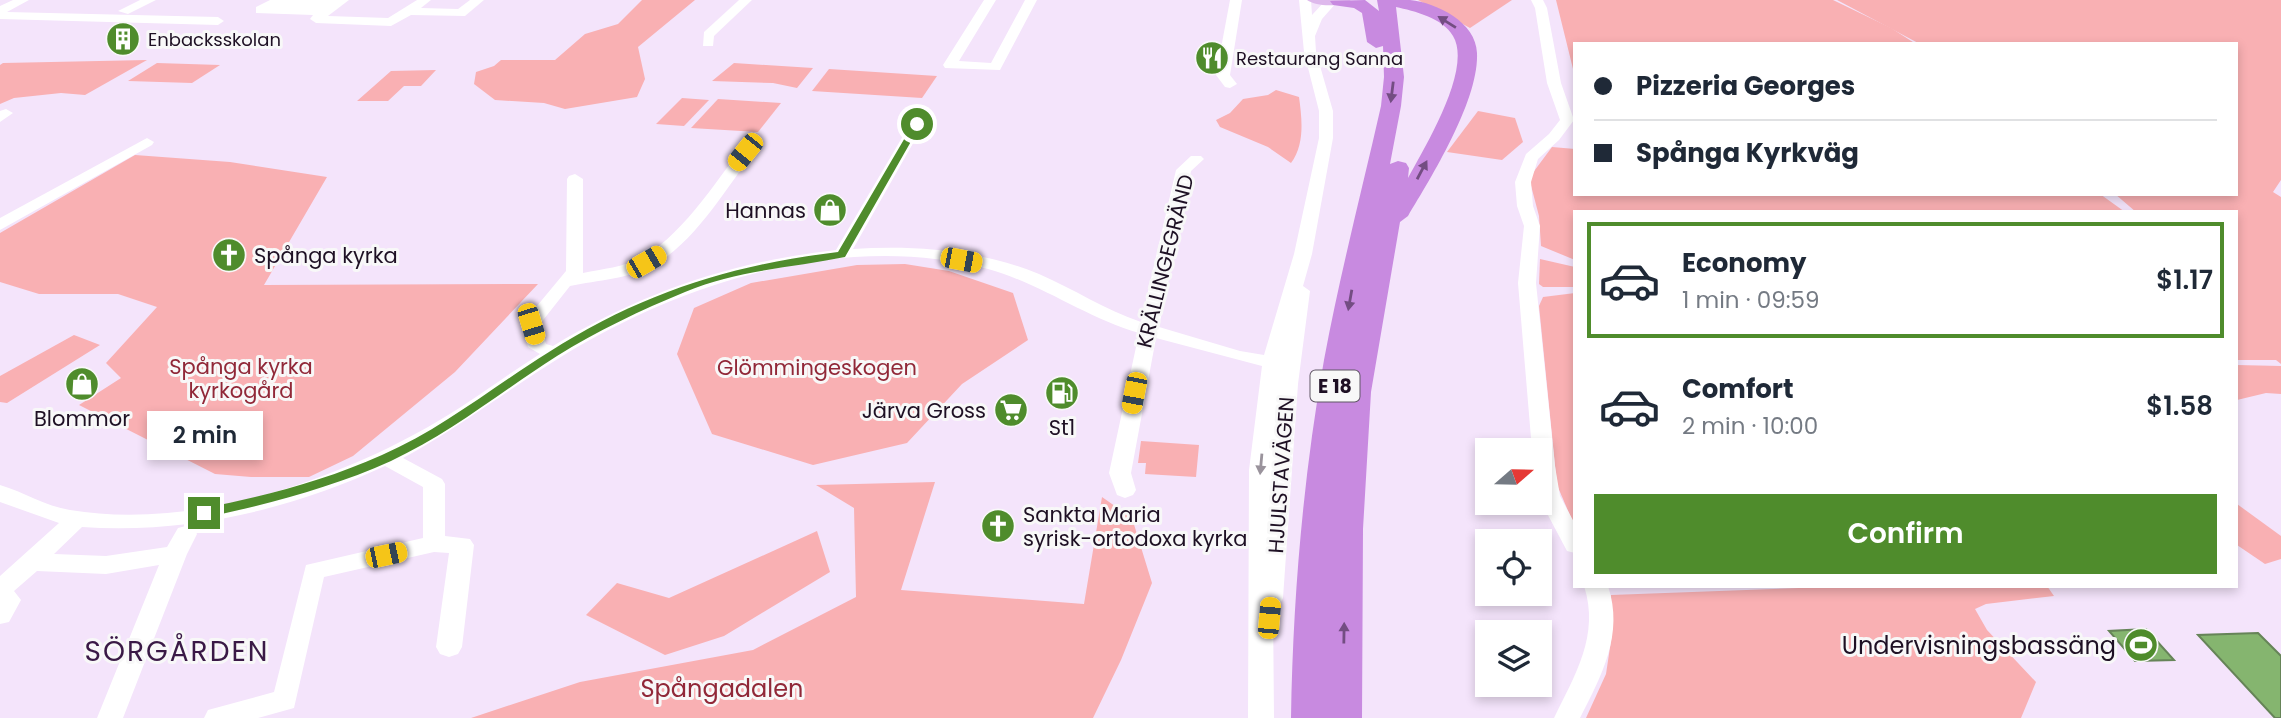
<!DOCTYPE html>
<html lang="en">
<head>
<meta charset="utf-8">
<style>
  :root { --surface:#fff; --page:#f2f2f3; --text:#1f2937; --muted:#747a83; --line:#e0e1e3; --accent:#4f8c2c }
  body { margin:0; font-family:Poppins,sans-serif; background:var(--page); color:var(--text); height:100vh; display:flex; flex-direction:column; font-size:26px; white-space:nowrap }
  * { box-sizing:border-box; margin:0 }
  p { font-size:23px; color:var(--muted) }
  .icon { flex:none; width:38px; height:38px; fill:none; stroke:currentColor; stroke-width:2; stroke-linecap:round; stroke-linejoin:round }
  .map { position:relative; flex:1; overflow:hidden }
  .side { position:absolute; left:1573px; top:210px; width:665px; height:378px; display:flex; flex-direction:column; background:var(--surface); border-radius:0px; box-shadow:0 4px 10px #0003 }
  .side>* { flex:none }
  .top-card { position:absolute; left:1573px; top:42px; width:665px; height:154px; border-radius:0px; box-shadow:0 4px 10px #0003; display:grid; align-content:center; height:154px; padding:0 21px; background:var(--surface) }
  .needle { width:46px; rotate:70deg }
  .controls { position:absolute; left:1475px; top:438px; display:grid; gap:14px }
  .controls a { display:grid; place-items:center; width:77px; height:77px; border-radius:0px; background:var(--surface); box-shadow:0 4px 10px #0003; font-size:35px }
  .end { position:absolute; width:32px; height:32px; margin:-16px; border:9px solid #4f8c2c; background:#fff; box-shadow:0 0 0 4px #fff }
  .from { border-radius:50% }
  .bubble { position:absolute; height:49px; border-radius:0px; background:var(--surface); box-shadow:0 4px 10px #0003; font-size:23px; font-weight:600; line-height:49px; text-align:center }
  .car { position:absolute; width:21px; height:42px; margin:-21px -10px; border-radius:9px; box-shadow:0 0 5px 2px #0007; background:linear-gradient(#f5c518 24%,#345 0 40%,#f5c518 0 76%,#345 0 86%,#f5c518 0) }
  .top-card b { display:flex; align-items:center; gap:24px; height:66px; font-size:26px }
  .top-card b+b { border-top:2px solid var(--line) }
  .top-card i { width:18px; height:18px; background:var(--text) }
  ul { padding:12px 0 0; list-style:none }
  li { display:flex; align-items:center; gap:21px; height:116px; margin:0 14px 10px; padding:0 7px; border:4px solid transparent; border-radius:0px }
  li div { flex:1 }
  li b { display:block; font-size:26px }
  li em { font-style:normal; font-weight:600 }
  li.current { border-color:var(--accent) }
  li>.icon { width:63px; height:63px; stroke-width:1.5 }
  .cta { display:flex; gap:14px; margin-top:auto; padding:14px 21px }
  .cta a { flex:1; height:80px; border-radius:0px; background:var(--accent); color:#fff; font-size:28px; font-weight:600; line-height:80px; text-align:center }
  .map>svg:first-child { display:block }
  .green { fill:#f9b0b3 }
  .water { fill:#85b56f; stroke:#668458; stroke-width:2 }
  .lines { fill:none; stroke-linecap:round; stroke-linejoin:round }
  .minor { fill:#fff; fill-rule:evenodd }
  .major { fill:#deb9ec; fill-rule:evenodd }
  .highway { fill:#c88ae0; fill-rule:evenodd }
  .oneway { fill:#734d82 }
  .oneway2 { fill:#9a939c }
  .route { fill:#4f8c2c }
  .labels { text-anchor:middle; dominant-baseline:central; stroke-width:6; stroke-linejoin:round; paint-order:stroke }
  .far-poi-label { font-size:18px; fill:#1e1024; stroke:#f8f8f8; text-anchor:start }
  .shield { fill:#f8f8f8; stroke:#5f5664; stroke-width:2 }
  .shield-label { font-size:19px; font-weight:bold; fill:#1e1024 }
  .poi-label { font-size:21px; fill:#1e1024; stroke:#f8f8f8; text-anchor:end }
  .street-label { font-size:21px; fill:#1e1024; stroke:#f8f8f8 }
  .park-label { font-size:21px; fill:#912838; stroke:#f8f8f8 }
  .near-poi-label { font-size:24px; fill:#1e1024; stroke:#f8f8f8; text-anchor:end }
  .near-park-label { font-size:24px; fill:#912838; stroke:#f8f8f8 }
  .near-neighbourhood-label { font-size:28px; letter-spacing:2px; fill:#3a1946; stroke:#f8f8f8 }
</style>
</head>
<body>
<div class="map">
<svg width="2281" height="718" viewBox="0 0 2281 718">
  <rect width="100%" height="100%" fill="#f4e4fb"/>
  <!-- green -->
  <g class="green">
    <path d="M642,0H695L638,47L645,79L637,97L565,109L544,103L495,100L474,84L476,72L494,66L501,60H555L585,34L618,24Z"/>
    <path d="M1418,0H1512L1470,28Z"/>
    <path d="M1556,0H1833L1891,28L1916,44H1575V77Z"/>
    <path d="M1837,0H2281V180L2273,192L2281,197V364L2276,360H2237L2236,212H2136L2115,194H2236V44H1920Z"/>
    <path d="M147,60L85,95L61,93L14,98L0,104V65L3,63Z"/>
    <path d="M157,63L220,65L192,83L128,81Z"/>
    <path d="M734,63L813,68L797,88L773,83L712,81Z"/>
    <path d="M829,69L937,76L922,98L812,91Z"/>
    <path d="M436,70L421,86H404L388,101H357L391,71Z"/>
    <path d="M1276,90L1299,97C1302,119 1305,144 1291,163L1268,147L1220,127L1216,120L1230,113L1243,99L1268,95Z"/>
    <path d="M682,98L709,100L684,126L656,124Z"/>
    <path d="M718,99L781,103L758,132L691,128Z"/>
    <path d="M1478,111L1515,118L1523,142L1502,160L1447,152Z"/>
    <path d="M1552,147L1575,149V194H2100L2125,212H1575V260L1541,246L1539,216L1529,178Z"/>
    <path d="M135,155L230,162L327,177L264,285L538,284L455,372L353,456L309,477H251L215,474L79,405L121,378L106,363L157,307L118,294H39L0,282V233Z"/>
    <path d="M1540,259L1575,267V287H1543L1539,284Z"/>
    <path d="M905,264L949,271L1013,293L1028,340L962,384L907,443L813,465L712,434L677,354L694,308L751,283L857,265Z"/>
    <path d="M1575,293V527L1557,485L1539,306L1543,297Z"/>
    <path d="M74,335L100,345L7,403L0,402V376Z"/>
    <path d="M2237,365L2281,366V394L2266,393L2237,400Z"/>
    <path d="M1141,441L1199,445L1196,477L1145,474L1146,463H1138Z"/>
    <path d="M935,482L901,590L1084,604L1102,497L1132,518L1152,583L1121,660L1093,718H471L580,682L753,650L856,597L854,508L816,485Z"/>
    <path d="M2237,504L2281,536V559L2265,564L2237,545Z"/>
    <path d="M817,531L830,572L724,636L665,655L586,615L617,583L669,598Z"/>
    <path d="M1854,586H2047L2054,596L1986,604L1975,609L1987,630L2036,682L2021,718H1586L1606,674L1612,634L1611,595Z"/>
  </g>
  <!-- water -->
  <g class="water">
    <path d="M2146,629L2174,660L2135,661L2109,631Z"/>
    <path d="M2258,633L2281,656V718H2275L2198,635Z"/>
  </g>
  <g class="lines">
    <!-- minor -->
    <g class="minor">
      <path d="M13,0H29L7,12L218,17L224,21L218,25L0,19V6Z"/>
      <path d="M140,0H156L128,14L118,11Z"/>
      <path d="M270,0H349L328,16L388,18L417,0H431L421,8L458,9L470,0H484L465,16L411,15L391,26L316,23L310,19L313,15L256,13V7Z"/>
      <path d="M739,0H752L714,36L713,46H703L704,32Z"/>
      <path d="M984,0H996L959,61L991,63L1025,0H1037L1000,70L945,68L943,65Z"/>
      <path d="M1230,0H1242L1230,75L1237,84L1230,88L1225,87L1216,75Z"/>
      <path d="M1299,0H1311L1312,15L1326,0L1337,2L1322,19L1315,36L1316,52L1333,111V138L1312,254L1303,286L1310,291L1298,384L1283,598L1280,604L1273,606L1274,718H1248L1249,470L1262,366L1156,338L1131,473L1136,490L1133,495L1125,498L1117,495L1109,473L1139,333C1086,318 1042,284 988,269C846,231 685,281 564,355C509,389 460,427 403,458L442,479L445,484V536L470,539L474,545L462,647L458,654L449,657L440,654L436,647L449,553L434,552L324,577L294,708L258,718H204L208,710L274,692L306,565L423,538V487L385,466C289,510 188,534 82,527L54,554L106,556L167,547L178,528L186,526L194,528L197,534L187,554L123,718H97L159,565L106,574L37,571L14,591L21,600L9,622L0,624V576L59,523L0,502V485C24,492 45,506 70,510C188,530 327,484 428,427C467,405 502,378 540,354L528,347L522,324L566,271L567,179L569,176L575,174L583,179V273C603,269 623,267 641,258C684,235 720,175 750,137H760L762,140L760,143C731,181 697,241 654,265C629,279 598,280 570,286L540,324L546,344L553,346C644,292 730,262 836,250L910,124L907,117L914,113L919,114L924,124L853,249C915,245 981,250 1039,274C1074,289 1105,310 1141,322L1176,170L1191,156H1201L1204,159L1191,171L1159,327L1240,351L1264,355L1294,254L1319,138V111L1304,52Z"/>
      <path d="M1531,0H1543L1547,8L1561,83L1574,120L1559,140L1538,159L1531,182L1533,206L1540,226L1536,283L1555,466L1560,496L1575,524V553L1567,551L1540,500V450H1532L1518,283L1524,226L1517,206L1515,182L1526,154L1549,134L1560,120L1547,83L1535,8Z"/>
      <path d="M6,109L13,113L0,122V111Z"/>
      <path d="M147,138L154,142L152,145L0,230V218Z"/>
      <path d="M1584,586H1608C1624,634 1602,675 1580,718H1554C1575,675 1600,635 1584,586Z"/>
    </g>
    <!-- major -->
    <path class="major" d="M1307,0H1351C1341,7 1317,7 1307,0Z"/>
    <!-- highway -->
    <path class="highway" d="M1365,0L1379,11L1377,0C1388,0 1399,0 1410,0C1437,3 1476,22 1477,53C1479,100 1432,176 1408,216L1400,222L1371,392L1363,529L1362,718H1291C1293,598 1303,478 1324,360C1340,274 1362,190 1381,106L1384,77L1383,46L1376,48L1367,42L1362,13L1354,8L1333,5L1330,1ZM1396,7C1414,11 1443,18 1453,36C1473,69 1424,148 1408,178L1409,168L1406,163L1398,161L1390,164L1401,106L1404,77Z"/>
  </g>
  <!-- one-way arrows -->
  <defs><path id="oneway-solid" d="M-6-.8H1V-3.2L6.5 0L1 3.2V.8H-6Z" transform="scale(1.75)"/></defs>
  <g class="oneway">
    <use href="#oneway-solid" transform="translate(1447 22) rotate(-148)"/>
    <use href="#oneway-solid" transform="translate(1392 92) rotate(97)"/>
    <use href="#oneway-solid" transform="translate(1422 170) rotate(-62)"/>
    <use href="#oneway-solid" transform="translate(1350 300) rotate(100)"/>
    <use href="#oneway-solid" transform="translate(1344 633) rotate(-89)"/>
  </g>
  <use class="oneway2" href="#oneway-solid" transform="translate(1261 464) rotate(95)"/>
  <!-- route -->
  <path class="route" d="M917,121L921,124L845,257C792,268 736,270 685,292C641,310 597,331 557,356C502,391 451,433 391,461C331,488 268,504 204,518L197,513L204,508C265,496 324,481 382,455C442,429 494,386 549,352C642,293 730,265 838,252L913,124Z"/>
  <!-- icons -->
  <defs>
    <g id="building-disc" transform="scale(1.75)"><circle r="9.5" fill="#4f8c2c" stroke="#f8f8f8"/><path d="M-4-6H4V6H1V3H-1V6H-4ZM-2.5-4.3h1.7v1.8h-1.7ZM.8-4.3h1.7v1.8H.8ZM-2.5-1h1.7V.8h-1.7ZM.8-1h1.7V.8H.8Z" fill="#fff"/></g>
    <g id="restaurant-disc" transform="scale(1.75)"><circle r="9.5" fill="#4f8c2c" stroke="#f8f8f8"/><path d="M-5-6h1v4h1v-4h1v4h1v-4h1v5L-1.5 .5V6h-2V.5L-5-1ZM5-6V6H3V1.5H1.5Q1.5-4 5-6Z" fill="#fff"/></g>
    <g id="shop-disc" transform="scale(1.75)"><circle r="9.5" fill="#4f8c2c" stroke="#f8f8f8"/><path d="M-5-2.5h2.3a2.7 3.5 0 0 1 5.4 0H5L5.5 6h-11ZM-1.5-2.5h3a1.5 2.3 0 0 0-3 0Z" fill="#fff"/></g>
    <g id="church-disc" transform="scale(1.75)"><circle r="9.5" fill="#4f8c2c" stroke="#f8f8f8"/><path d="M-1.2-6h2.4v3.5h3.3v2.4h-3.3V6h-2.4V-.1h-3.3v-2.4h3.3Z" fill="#fff"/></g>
    <g id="fuel-disc" transform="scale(1.75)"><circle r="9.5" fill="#4f8c2c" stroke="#f8f8f8"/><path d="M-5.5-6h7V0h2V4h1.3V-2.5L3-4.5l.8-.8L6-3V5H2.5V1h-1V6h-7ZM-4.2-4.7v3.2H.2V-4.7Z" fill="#fff"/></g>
    <g id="supermarket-disc" transform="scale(1.75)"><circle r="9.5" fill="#4f8c2c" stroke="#f8f8f8"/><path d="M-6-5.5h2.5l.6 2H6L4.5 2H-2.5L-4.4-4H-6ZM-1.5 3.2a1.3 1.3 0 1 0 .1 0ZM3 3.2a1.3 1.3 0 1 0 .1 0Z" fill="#fff"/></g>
    <g id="stadium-disc" transform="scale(1.75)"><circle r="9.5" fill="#4f8c2c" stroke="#f8f8f8"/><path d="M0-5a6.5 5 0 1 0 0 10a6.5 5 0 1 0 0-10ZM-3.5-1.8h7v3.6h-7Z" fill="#fff"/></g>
  </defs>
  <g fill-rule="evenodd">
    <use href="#building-disc" x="123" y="39"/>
    <use href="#restaurant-disc" x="1212" y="58"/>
    <use href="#shop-disc" x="830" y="210"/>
    <use href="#church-disc" x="229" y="255"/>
    <use href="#shop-disc" x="82" y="384"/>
    <use href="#fuel-disc" x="1062" y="393"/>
    <use href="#supermarket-disc" x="1011" y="410"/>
    <use href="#church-disc" x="998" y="526"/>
    <use href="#stadium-disc" x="2141" y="645"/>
  </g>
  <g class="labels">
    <!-- far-poi labels -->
    <g class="far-poi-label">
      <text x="148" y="39">Enbacksskolan</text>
      <text x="1236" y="58">Restaurang Sanna</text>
    </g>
    <!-- shield labels -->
    <rect class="shield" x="1310.5" y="370.5" width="49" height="31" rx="5"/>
    <g class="shield-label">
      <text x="1335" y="386">E 18</text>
    </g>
    <!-- poi labels -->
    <g class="poi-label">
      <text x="806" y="210">Hannas</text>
      <text x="254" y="255" text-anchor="start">Spånga kyrka</text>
      <text x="986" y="410">Järva Gross</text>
      <text x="82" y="418" text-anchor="middle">Blommor</text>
      <text x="1062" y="427" text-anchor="middle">St1</text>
      <text x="1023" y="514" text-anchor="start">Sankta Maria<tspan x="1023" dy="24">syrisk-ortodoxa kyrka</tspan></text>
    </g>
    <!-- street labels -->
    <g class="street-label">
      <text transform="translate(1165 261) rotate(-76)">KRÄLLINGEGRÄND</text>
      <text transform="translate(1281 475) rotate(-86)">HJULSTAVÄGEN</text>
    </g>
    <!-- park labels -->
    <g class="park-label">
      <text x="241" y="366">Spånga kyrka<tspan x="241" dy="24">kyrkogård</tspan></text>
      <text x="817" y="367">Glömmingeskogen</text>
    </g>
    <!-- near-poi labels -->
    <g class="near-poi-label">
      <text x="2116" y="645">Undervisningsbassäng</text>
    </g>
    <!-- near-park labels -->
    <g class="near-park-label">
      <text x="722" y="688">Spångadalen</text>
    </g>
    <!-- near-neighbourhood labels -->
    <g class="near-neighbourhood-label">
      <text x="177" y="651">SÖRGÅRDEN</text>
    </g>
  </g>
</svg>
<div class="controls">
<a><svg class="needle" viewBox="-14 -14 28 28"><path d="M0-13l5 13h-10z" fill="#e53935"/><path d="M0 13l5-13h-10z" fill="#747a83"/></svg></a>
<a><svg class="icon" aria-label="locate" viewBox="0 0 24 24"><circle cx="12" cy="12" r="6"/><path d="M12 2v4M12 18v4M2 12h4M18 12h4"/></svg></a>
<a><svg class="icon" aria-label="layers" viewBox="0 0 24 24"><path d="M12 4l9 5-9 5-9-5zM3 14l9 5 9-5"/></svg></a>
</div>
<i class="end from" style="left:917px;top:124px"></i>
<i class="end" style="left:204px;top:513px"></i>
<div class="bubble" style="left:147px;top:411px;width:116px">2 min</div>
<i class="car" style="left:745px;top:152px;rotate:219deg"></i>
<i class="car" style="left:961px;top:260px;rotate:101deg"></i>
<i class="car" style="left:646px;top:262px;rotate:60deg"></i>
<i class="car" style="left:531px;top:324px;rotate:163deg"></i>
<i class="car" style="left:1134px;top:393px;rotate:191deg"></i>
<i class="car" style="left:386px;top:555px;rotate:78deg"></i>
<i class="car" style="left:1269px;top:618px;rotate:5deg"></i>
<div class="top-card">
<b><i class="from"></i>Pizzeria Georges</b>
<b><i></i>Spånga Kyrkväg</b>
</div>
<section class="side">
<ul>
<li class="current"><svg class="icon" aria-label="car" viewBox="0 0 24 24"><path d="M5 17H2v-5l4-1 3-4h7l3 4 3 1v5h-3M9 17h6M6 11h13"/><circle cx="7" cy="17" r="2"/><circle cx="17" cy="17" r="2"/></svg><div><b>Economy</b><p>1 min · 09:59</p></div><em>$1.17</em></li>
<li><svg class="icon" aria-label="car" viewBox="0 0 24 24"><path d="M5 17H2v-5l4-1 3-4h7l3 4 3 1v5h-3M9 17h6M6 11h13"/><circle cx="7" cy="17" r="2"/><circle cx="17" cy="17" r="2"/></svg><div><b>Comfort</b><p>2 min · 10:00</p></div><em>$1.58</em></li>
</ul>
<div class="cta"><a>Confirm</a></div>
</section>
</div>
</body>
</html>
